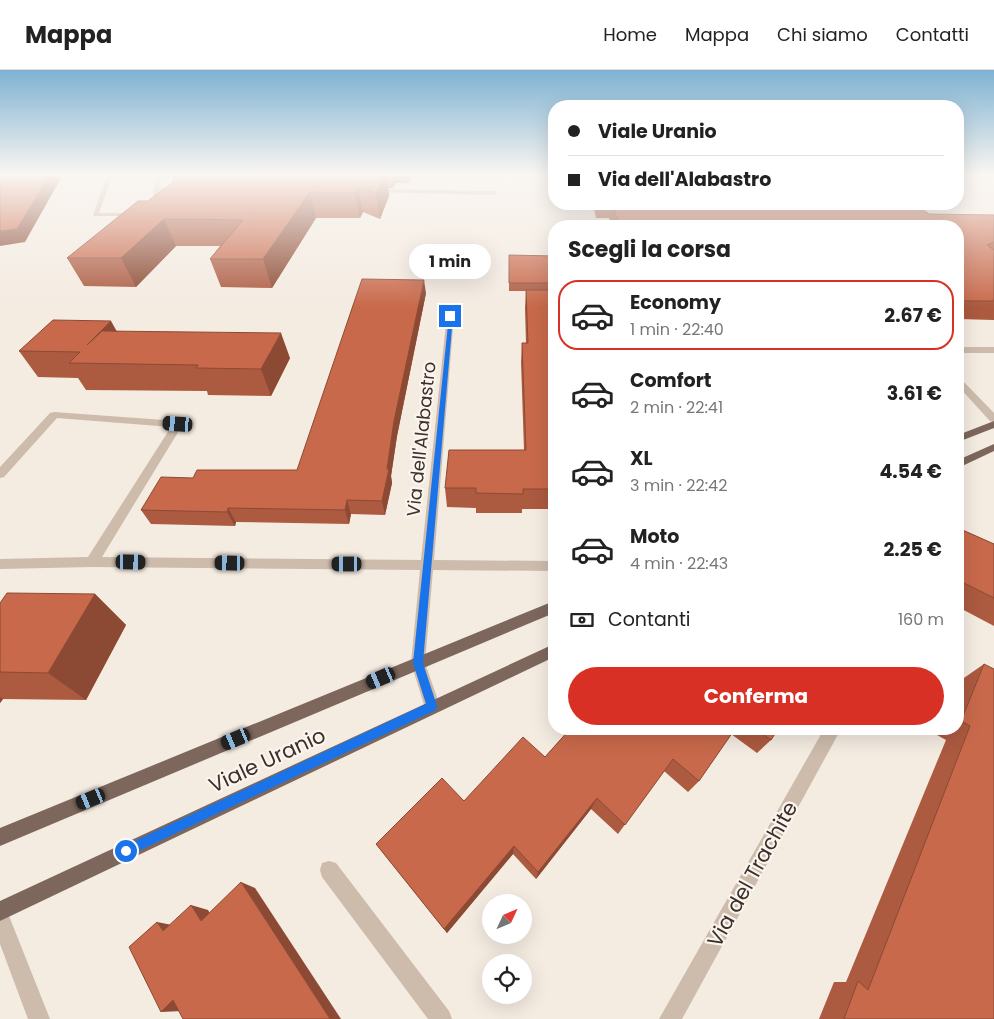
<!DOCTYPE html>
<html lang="it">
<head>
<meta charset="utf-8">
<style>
  :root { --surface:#fff; --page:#f6f6f6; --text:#222; --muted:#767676; --line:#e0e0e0; --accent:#d93025 }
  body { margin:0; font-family:Poppins,sans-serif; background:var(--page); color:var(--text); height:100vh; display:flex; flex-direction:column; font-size:19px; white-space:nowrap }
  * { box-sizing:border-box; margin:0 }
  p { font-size:16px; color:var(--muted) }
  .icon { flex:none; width:28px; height:28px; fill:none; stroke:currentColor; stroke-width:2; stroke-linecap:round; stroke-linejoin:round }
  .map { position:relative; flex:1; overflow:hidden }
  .sheet { position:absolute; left:548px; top:150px; width:416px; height:515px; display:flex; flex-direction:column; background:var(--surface); border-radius:20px; box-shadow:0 5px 20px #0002 }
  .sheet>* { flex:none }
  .hud { position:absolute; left:548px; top:30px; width:416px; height:110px; border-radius:20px; box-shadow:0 5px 20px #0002; display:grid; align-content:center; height:110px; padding:0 20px; background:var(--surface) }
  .needle { width:32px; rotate:46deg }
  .fabs { position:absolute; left:482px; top:824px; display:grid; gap:10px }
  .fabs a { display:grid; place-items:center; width:50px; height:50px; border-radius:50%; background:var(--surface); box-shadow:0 5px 20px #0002; font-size:25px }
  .end { position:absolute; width:22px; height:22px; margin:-11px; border:6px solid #1a73e8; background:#fff; box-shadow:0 0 0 2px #fff }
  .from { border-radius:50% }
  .bubble { position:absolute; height:35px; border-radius:18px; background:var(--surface); box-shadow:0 5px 20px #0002; font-size:16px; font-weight:700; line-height:35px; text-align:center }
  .car { position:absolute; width:15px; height:30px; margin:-15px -8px; border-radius:6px; box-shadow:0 0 4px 1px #0007; background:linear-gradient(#222 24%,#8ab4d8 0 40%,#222 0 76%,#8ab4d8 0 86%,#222 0) }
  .hud b { display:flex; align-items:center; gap:18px; height:48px; font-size:19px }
  .hud b+b { border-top:1px solid var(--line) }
  .hud i { width:12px; height:12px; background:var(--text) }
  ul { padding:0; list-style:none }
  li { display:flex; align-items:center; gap:15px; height:70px; margin:0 10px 8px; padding:0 10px; border:2px solid transparent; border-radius:20px }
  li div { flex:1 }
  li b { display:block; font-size:19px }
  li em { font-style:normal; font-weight:700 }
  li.current { border-color:var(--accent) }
  li>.icon { width:45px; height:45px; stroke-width:1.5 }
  h2 { padding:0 20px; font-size:22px; line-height:60px }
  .pay { display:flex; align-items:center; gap:12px; height:55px; padding:0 20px; font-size:19px }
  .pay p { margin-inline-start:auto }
  .action { display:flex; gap:10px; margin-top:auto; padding:10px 20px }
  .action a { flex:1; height:58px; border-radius:30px; background:var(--accent); color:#fff; font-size:20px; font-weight:700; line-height:58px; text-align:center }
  header { display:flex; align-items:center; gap:30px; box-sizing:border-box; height:70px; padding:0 25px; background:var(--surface); border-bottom:1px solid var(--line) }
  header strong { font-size:24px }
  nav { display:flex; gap:28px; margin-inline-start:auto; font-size:18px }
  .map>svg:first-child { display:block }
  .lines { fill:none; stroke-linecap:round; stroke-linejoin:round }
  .service { fill:#cdbbac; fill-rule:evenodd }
  .minor { fill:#cdbbac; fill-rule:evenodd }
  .primary { fill:#7d675c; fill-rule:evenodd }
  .wall { fill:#ac5a40 }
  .shaded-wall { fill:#8c4a34 }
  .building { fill:#c8694b; stroke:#8c4a34 }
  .route { fill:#1a73e8 }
  .labels { text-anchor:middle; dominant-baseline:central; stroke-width:4.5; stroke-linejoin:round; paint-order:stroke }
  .street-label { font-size:18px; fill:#3b302b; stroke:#fbf5ee }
  .near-street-label { font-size:21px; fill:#3b302b; stroke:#fbf5ee }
</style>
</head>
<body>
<header>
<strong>Mappa</strong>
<nav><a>Home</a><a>Mappa</a><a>Chi siamo</a><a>Contatti</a></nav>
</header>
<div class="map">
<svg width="994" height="949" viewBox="0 0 994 949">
  <rect width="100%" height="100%" fill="#f4ebe1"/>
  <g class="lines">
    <!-- service -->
    <g class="service">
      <path d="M107,104H113L99,143H138L140,146H93Z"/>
      <path d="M156,104H162L159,117L184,119L159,121L157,128H153Z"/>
      <path d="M374,119L494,121L497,123L494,125L372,122Z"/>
    </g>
    <!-- minor -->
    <g class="minor">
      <path d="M447,244L454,246L434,490L554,491V501L433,500L425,593L440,636L438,641L432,643L426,641L411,593L420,500L92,497L0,499V489L88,487L171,357L57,348L4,407L0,408V397L50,343L54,342L178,351L183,354L102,487L421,490Z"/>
      <rect x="958" y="277" width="36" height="6"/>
      <path d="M958,308L961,309L994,343V352L990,351L958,316Z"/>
      <path d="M824,659H841L682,949H659Z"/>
      <path d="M329,791L336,793L449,941L452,949H428L322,807L320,800L322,793Z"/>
      <path d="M0,838L7,841L50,949H28L0,874Z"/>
    </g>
    <!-- primary -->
    <g class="primary">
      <path d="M994,351V358L958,372V365Z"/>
      <path d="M994,374V381L958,398V390Z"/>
      <path d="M554,531V543L0,776V758Z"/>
      <path d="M554,574V587L0,851V831Z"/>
    </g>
  </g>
  <!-- wall -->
  <g class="wall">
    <path d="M173,104H412L409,113H395L393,118H388L389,126L380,149L363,142L360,148H316L272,218L221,217L210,189L220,176H176L136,217L84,216L67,188L148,131L173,112Z"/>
    <path d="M593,134H915L929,144L994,145V250L958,249V156H612L609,148H596Z"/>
    <path d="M509,185L554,186V439H522V443H476V438L447,437L445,418L524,380L521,292L522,273H526L525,238L526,221H509Z"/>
    <path d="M426,223L397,366L391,406L392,413L385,445L351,444L349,454L236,452L235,456L151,454L141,440L193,408L297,400Z"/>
    <path d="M117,261L290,288L271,326L208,325L207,321L86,320L78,308L38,307L19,281Z"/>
    <path d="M958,458L994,474V556L958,537Z"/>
    <path d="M95,524L126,555L86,630L3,629L0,633V533Z"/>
    <path d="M984,594L994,949H819L834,912H846L946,670L937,665L940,659H958V618L961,610Z"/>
    <path d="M570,659H778L771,670L757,683L731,664L699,711L688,722L664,701L618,764L591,739L536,809L513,784L447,863L376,774L464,731L545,687Z"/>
  </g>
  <!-- shaded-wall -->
  <g class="shaded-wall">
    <path d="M50,104H59L61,108L25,172L0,176V161Z"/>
    <path d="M385,104H387L389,126L380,149L376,123Z"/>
    <path d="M391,104H394L395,113L393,118Z"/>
    <path d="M408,104H412L409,113Z"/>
    <path d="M358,117L363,142L360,148L355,123Z"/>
    <path d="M310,122L316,148L272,218L263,189Z"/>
    <path d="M164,149L176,176L136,217L121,188Z"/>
    <path d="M424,210L426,223L397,366L391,406L392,413L385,445L382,431L394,351Z"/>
    <path d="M111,251L125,276L87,275Z"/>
    <path d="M281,263L290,288L271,326L261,299Z"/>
    <path d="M347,430L351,444L349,454L345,440Z"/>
    <path d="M228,438L236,452L235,456L227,442Z"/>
    <path d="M95,524L126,555L86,630L48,603Z"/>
    <path d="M0,627L3,629L0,633Z"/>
    <path d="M597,728L591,739L536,809L538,802Z"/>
    <path d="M514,776L513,784L447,863L444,859Z"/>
    <path d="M241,812L255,818L341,949H330Z"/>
    <path d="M191,835L208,840L217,855L201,851Z"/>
    <path d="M157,852L177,856L163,861Z"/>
    <path d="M173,930L182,941L161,942Z"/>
  </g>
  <!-- building -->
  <g class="building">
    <path d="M0,104H50L17,159L0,161Z"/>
    <path d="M173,104H385L376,123L358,117L355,123L310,122L263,189H210L243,150L182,149H164L121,188H67L138,131H148L173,112Z"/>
    <path d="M612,134H915L929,144L994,145V172L987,175L994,180V231H958V156H620Z"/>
    <path d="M509,185L554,186V213H509Z"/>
    <path d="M362,209L424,210L394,351L387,399H389L382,431L347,430L345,440L228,438L227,442L141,440L161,407L193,408L197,400H297Z"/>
    <path d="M526,220H554V419H523V424L476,423V418H445L449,380H526L522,273H528Z"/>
    <path d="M53,250L111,251L87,275L102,261L281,263L261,299L196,298L198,295L69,293L80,282L19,281Z"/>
    <path d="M958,458L994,474V528L958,510Z"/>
    <path d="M7,523L95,524L48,603L0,602V533Z"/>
    <path d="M984,594L994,599V949H844L858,911L868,920L970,656L961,651Z"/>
    <path d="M570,659H735L699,711L673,689L625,755L597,728L538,802L514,776L444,859L376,774L442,708L464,731L523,667L545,687Z"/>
    <path d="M756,659H778L771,670Z"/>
    <path d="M241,812L330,949H183L173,930L161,942L129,877L157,852L163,861L191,835L201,851Z"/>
  </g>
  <!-- sky -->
  <linearGradient id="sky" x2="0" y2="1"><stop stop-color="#7eb2d2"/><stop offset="0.44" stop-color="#faf6f2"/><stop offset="1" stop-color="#faf6f2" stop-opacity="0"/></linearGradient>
  <rect width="994" height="237" fill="url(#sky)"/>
  <!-- route -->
  <path class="route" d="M449,245L453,246L423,593L437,636L436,640L130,785L126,787L122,785L120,781L122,777L426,634L413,593Z"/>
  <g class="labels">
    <!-- street labels -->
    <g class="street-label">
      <text transform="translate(421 369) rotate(-84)">Via dell'Alabastro</text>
    </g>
    <!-- near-street labels -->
    <g class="near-street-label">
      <text transform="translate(267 690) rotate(-25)">Viale Uranio</text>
      <text transform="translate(752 804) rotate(-61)">Via del Trachite</text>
    </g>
  </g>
</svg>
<div class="fabs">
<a><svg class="needle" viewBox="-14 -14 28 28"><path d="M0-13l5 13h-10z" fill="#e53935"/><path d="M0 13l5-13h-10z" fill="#767676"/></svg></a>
<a><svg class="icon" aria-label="locate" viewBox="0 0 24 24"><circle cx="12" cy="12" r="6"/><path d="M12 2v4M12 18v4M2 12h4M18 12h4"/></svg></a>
</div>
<i class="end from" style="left:126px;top:781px"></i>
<i class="end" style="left:450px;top:246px"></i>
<div class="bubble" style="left:409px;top:174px;width:82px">1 min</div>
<i class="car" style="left:178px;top:354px;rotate:274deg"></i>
<i class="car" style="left:131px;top:492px;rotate:91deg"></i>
<i class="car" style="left:230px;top:493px;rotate:271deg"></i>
<i class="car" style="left:347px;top:494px;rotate:270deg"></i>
<i class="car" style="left:381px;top:608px;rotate:247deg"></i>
<i class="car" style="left:236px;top:669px;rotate:247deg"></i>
<i class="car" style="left:91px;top:729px;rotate:248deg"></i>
<div class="hud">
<b><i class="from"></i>Viale Uranio</b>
<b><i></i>Via dell'Alabastro</b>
</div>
<section class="sheet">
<h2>Scegli la corsa</h2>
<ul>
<li class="current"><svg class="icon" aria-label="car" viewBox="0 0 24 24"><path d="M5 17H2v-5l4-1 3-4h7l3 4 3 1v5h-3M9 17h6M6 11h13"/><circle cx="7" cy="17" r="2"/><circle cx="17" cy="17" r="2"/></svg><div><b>Economy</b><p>1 min · 22:40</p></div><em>2.67 €</em></li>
<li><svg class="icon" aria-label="car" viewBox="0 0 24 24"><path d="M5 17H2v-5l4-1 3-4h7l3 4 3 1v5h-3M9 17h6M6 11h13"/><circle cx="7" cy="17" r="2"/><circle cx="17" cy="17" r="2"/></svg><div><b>Comfort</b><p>2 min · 22:41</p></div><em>3.61 €</em></li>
<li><svg class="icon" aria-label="car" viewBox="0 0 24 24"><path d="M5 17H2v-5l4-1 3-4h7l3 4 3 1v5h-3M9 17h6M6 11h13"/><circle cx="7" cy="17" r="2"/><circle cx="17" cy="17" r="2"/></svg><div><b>XL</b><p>3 min · 22:42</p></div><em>4.54 €</em></li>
<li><svg class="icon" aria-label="car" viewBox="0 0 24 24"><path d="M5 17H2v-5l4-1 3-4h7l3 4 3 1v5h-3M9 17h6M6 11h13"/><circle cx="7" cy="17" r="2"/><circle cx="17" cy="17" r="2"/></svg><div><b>Moto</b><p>4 min · 22:43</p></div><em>2.25 €</em></li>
</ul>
<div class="pay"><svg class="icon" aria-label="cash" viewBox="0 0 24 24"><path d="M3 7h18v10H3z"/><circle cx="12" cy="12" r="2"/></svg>Contanti<p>160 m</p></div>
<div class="action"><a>Conferma</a></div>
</section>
</div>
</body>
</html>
